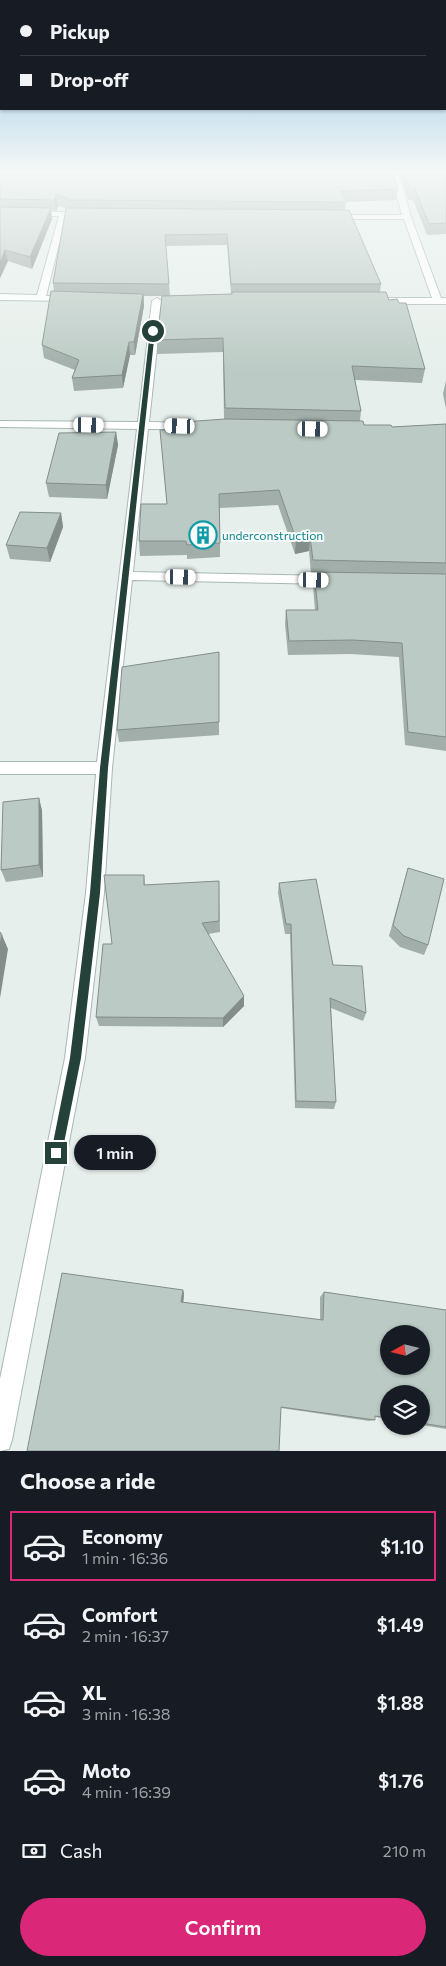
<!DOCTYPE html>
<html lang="en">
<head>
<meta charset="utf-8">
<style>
  :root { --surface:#171b24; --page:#20242c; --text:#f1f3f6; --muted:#9ea1a6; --line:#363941; --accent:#db2777 }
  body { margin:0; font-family:Commissioner,sans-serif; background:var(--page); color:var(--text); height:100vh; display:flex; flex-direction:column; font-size:19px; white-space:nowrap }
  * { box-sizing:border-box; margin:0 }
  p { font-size:16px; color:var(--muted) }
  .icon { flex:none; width:28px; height:28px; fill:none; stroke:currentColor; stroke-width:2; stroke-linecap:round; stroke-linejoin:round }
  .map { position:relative; height:1451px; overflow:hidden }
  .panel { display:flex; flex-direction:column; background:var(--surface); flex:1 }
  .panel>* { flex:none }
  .banner { position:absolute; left:0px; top:0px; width:446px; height:110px; box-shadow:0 1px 4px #0004; display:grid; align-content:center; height:110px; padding:0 20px; background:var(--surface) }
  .needle { width:32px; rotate:262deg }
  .tools { position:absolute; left:380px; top:1325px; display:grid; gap:10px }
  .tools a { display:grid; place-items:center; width:50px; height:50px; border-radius:50%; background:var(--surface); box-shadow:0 1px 4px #0004; font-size:25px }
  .end { position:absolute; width:22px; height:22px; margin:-11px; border:6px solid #24423a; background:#fff; box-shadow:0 0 0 2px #fff }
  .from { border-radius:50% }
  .bubble { position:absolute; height:35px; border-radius:18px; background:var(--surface); box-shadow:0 1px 4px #0004; font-size:16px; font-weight:600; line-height:35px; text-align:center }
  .car { position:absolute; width:15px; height:30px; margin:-15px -8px; border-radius:6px; box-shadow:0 0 4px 1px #0007; background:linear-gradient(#fff 24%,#345 0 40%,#fff 0 76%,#345 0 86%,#fff 0) }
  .banner b { display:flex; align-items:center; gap:18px; height:48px; font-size:19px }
  .banner b+b { border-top:1px solid var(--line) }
  .banner i { width:12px; height:12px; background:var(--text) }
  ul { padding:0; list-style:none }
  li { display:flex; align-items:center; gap:15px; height:70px; margin:0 10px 8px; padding:0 10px; border:2px solid transparent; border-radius:0px }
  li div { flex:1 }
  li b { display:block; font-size:19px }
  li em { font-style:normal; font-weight:600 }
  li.active { border-color:var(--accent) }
  li>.icon { width:45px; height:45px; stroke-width:1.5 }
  h2 { padding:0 20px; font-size:22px; line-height:60px }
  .pay { display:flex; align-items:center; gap:12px; height:55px; padding:0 20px; font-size:19px }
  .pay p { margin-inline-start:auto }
  .primary-button { display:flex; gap:10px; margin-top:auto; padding:10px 20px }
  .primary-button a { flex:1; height:58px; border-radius:30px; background:var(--accent); color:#fff; font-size:20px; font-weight:600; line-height:58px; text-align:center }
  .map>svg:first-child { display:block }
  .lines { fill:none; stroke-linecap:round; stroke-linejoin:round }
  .minor-casing { stroke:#a8b8b2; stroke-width:2 }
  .minor { fill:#fff; fill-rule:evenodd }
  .wall { fill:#a1aea9; fill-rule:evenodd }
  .shaded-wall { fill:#838d89 }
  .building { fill:#bbcac4; stroke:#838d89; fill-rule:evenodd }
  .route { fill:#24423a }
  .labels { text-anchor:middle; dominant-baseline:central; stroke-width:4; stroke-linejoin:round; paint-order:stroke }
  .culture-label { font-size:12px; fill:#0d838f; stroke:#f7fbf9; text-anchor:start }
</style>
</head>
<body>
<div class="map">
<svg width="446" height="1451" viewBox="0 0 446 1451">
  <rect width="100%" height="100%" fill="#e6efeb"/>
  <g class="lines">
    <!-- minor casing -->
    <g class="minor-casing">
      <g id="minor">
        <path d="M390,170H398L411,217L441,298H446V304H379L374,301L379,298H432L404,219H331L327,217L331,215H402Z"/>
        <path d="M0,212H86L87,214L83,216H66L46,296H71L76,299L74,301L0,300V294L37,295L59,216H0Z"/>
        <path d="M157,298L162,301L149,422L190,423L195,426L190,429H148L133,572L333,576L339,580L333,584L132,580L112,768L104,893L85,1058L12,1440L9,1449L0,1451V1379L65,1058L86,893L96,774H0V762H97L137,429L0,427V421L138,422L152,301Z"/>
      </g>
    </g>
    <!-- minor -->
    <use href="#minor" class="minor"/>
  </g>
  <!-- wall -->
  <g class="wall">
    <path d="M0,170L398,189L396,200L346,202L345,210L381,284L380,292L389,300L425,369L422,383L355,380L361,411L360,421L364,425L392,427L446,424V751L405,745L399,657L351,654L288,655L285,624L286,610H315L313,586L314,574H311L309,551L295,554L278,505L220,508V557L187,559V555L140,556L139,541L167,504L160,430H169L224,419L223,352L157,354V340L162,296H144V306L135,355H130L123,388L74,391L72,378L75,370L44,358L42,345L54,291L53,283L66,208L58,206L56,211L51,210L52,219L32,269L8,261L0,278ZM227,245L231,294L170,296L166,246Z"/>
    <path d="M399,170H446V234L427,235L413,200H408Z"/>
    <path d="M446,380V409L443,394Z"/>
    <path d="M116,432L118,445L107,499L49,497L46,483Z"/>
    <path d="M61,513L63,527L50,562L10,559L6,545Z"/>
    <path d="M219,652V735L119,742L117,730Z"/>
    <path d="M39,798L42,811L43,877L6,882L1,870Z"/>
    <path d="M408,868L428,945L424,955L400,947L389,936Z"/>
    <path d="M144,875L145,885L219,881L220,932L208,934L244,1006L223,1027L99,1026L96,1017L112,944Z"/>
    <path d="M279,883L333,965L366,1013L363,1021L331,1008L336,1102L334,1109L295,1108L290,934H285L278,893Z"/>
    <path d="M183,1290L184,1294L183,1302L320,1320V1297L324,1292L446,1310V1429L421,1425V1394H389V1419L375,1417V1420L369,1421L281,1408L27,1451Z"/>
  </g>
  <!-- shaded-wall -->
  <g class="shaded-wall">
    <path d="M56,195L58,206L56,211L54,200Z"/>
    <path d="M51,208L52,219L32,269L30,257Z"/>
    <path d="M5,250L8,261L0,278V262Z"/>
    <path d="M143,294L144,306L135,355L134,342Z"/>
    <path d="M129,342L130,355L123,388L122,375Z"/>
    <path d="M116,432L118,445L107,499L106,485Z"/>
    <path d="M61,513L63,527L50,562L47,548Z"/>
    <path d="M310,537L309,551L295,554L296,539Z"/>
    <path d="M39,798L42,811L43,877L39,865Z"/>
    <path d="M2,935L8,949L0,998V945Z"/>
    <path d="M244,996V1006L223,1027V1018Z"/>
    <path d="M183,1290L184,1294L183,1306L181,1302Z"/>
  </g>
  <!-- building -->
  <g class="building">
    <path d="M0,170H392L398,189L341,191L346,202L67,200V198L56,195L54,200L0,199Z"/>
    <path d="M403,170H446V223L429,224L415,189H410Z"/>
    <path d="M0,207L51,208L30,257L5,250L0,262Z"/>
    <path d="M66,208L349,210L381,284H231L227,234L165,235L169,284L53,283Z"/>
    <path d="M51,291L143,294L134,342H129L122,375L72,378L79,360L42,345Z"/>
    <path d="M232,292H386L389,300L397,299L399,303H406L425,369L352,366L361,411L225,408L223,338L157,340L162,296L232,294Z"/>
    <path d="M225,419L363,421L364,425H391L392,427L446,424V563L313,560L310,537L296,539L279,490L219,494L220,543L187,545L186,541H139L141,504H167L160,430H169V423Z"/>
    <path d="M116,432L106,485L46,483L59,433Z"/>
    <path d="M20,512L61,513L47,548L6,545Z"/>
    <path d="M314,572L446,574V737L408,732L402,643L353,640L289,641L286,610H318Z"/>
    <path d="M219,652V722L117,730L122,667Z"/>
    <path d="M39,798V865L1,870L3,802Z"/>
    <path d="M408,868L444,879L428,945L404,936L393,925Z"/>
    <path d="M104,875H144V885L219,881V921L202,923L244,996L223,1018L96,1017L103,944H112Z"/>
    <path d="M316,879L333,965L362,966L366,1013L330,998L336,1102L296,1101L291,924H286L279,883Z"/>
    <path d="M0,932L2,935L0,945Z"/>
    <path d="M62,1273L183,1290L181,1302L323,1320L324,1292L446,1310V1427L421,1423V1394H389V1418L375,1416V1420L281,1407L279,1451H27ZM389,1334H421V1366H389Z"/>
  </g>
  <!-- sky -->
  <linearGradient id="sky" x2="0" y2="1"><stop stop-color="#84bce0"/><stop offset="0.46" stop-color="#f4f8f6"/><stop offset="1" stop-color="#f4f8f6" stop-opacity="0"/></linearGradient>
  <rect width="446" height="373" fill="url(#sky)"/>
  <!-- route -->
  <path class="route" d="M153,329L155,331L108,768L100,893L81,1058L62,1153L61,1157L56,1159L52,1157L51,1153L70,1058L90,893L100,768L150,331Z"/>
  <!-- icons -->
  <defs>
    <g id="building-ring" transform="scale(1.4375)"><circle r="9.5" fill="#f7fbf9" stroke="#0f9aa8" stroke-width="1.5"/><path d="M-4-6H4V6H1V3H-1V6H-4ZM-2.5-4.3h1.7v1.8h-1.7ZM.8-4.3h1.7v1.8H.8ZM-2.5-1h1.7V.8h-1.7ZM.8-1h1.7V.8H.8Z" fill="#0f9aa8"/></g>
  </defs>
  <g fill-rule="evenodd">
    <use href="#building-ring" x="203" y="535"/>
  </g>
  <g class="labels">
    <!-- culture labels -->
    <g class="culture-label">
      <text x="222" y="535">underconstruction</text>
    </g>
  </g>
</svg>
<div class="tools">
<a><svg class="needle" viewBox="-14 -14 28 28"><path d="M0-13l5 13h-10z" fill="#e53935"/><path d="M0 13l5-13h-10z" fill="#9ea1a6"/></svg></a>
<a><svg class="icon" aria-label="layers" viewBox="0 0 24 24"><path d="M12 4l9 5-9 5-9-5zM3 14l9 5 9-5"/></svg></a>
</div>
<i class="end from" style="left:153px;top:331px"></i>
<i class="end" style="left:56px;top:1153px"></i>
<div class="bubble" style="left:74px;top:1135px;width:82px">1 min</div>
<i class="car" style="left:89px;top:425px;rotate:91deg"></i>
<i class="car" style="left:180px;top:426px;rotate:272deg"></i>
<i class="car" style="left:313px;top:429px;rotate:91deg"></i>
<i class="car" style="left:181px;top:577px;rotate:91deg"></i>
<i class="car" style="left:314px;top:580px;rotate:91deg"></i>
<div class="banner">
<b><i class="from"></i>Pickup</b>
<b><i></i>Drop-off</b>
</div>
</div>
<section class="panel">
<h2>Choose a ride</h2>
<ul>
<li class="active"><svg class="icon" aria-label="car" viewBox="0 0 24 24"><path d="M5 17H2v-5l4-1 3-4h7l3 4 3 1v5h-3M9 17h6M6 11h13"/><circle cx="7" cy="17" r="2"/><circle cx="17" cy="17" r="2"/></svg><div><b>Economy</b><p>1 min · 16:36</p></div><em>$1.10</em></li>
<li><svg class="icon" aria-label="car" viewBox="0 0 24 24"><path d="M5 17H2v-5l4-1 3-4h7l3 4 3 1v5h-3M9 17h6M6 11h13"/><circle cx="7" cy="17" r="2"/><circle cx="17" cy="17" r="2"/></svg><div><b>Comfort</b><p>2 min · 16:37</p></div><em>$1.49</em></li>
<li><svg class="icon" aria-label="car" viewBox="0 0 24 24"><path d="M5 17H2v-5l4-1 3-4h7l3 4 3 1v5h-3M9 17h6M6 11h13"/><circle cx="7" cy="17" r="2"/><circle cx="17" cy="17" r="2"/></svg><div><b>XL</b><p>3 min · 16:38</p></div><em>$1.88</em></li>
<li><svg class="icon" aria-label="car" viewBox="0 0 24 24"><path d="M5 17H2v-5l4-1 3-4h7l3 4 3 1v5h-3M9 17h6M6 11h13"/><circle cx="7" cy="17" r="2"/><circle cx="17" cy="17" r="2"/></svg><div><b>Moto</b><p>4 min · 16:39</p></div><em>$1.76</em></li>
</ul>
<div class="pay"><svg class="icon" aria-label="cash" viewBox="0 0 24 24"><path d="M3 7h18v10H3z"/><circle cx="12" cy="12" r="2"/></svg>Cash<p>210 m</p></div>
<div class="primary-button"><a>Confirm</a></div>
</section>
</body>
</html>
